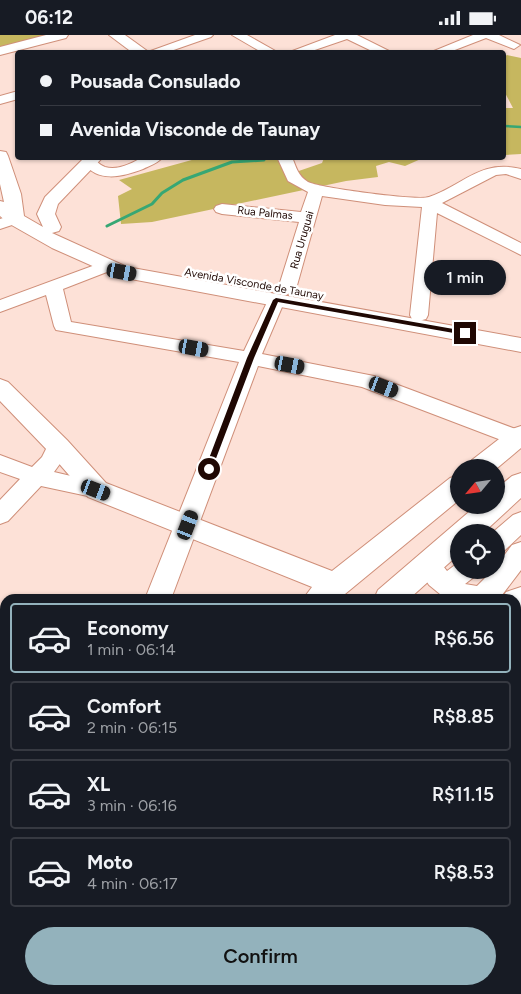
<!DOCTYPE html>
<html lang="en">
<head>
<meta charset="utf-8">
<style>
  :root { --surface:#171b24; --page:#20242c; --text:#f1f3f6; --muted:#9ea1a6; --line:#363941; --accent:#93b2bc }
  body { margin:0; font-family:Figtree,sans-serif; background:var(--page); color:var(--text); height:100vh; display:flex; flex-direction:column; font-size:19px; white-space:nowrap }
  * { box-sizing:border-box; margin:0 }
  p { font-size:16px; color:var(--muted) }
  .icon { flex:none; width:28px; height:28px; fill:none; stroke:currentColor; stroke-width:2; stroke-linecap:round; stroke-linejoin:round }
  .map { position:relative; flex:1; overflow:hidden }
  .drawer { position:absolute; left:0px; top:559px; width:521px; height:401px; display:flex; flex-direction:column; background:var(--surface); border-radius:15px 15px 0 0; box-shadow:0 1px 4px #0004 }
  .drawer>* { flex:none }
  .hud { position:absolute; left:15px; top:15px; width:491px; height:110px; border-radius:5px; box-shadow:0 1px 4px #0004; display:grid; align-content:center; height:110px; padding:0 25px; background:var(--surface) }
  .needle { width:32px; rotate:241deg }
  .tools { position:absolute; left:450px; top:424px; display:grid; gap:10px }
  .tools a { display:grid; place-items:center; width:55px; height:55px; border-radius:50%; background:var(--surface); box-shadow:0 1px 4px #0004; font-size:25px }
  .end { position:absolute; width:22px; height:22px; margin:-11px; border:6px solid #1f0803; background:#fff; box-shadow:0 0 0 2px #fff }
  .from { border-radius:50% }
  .bubble { position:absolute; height:35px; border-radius:18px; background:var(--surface); box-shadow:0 1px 4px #0004; font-size:16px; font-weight:600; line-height:35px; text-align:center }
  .car { position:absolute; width:15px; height:30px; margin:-15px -8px; border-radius:6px; box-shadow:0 0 4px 1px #0007; background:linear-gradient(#222 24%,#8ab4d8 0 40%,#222 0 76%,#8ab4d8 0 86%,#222 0) }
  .hud b { display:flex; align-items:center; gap:18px; height:48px; font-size:19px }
  .hud b+b { border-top:1px solid var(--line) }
  .hud i { width:12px; height:12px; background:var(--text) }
  ul { padding:9px 0 0; list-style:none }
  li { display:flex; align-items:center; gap:15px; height:70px; margin:0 10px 8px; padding:0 15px; border:2px solid var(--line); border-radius:5px }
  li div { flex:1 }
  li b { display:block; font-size:19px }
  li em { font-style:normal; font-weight:600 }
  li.selected { border-color:var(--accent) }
  li>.icon { width:45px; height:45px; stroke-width:1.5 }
  .cta { display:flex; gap:10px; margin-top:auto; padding:10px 25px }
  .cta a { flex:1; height:58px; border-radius:30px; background:var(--accent); color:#111; font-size:20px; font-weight:600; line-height:58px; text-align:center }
  .status { display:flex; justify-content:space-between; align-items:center; height:35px; padding:0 25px; background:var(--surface); direction:ltr }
  .status svg { height:14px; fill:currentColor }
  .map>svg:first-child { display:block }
  .green { fill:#c6b75f }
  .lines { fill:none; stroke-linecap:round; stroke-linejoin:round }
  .stream-far2 { stroke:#37a774; stroke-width:2.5 }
  .stream-far1 { stroke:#37a774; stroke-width:3 }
  .stream { stroke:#37a774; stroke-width:7 }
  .building { fill:#682d30; stroke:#956362 }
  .minor-casing { stroke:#cf8f79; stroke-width:2 }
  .major-casing { stroke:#cf8f79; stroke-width:2 }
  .minor { fill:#fff; fill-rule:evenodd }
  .major { fill:#fff; fill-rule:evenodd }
  .route { fill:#1f0803 }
  .labels { text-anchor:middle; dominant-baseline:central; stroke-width:5; stroke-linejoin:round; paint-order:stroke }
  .far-street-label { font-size:11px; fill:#1f0803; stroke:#fff }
</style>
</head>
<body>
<div class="status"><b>06:12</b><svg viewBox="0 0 49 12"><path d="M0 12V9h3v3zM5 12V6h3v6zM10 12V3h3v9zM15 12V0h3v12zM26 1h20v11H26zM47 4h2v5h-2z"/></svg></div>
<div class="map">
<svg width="521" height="959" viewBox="0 0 521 959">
  <rect width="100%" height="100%" fill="#fde1d7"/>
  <!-- green -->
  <g class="green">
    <path d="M0,0H54L0,14Z"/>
    <path d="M507,20L521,23V119L504,120V73H513L504,56V22Z"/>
    <path d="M199,123H277L290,139L322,128L324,123H423L405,131L389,127L376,131L378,142L346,146L152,187L121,189L118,161L132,154L119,145Z"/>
    <path d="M516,719L521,720V959H281L280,955H516Z"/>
  </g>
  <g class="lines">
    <!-- stream-far2 -->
    <path class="stream-far2" d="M504,91L521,92"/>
    <!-- stream-far1 -->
    <path class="stream-far1" d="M107,191L152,169L162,158L183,145L232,127L264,125"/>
    <!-- stream -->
    <path class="stream" d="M515,955L517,959"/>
  </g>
  <!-- building -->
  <path class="building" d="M50,955H119L124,959H48Z"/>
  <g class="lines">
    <!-- minor casing -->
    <g class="minor-casing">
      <g id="minor">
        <path d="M195,0H213L211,2L165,18H145Z"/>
        <path d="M232,0H247L279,18H263Z"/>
        <path d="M335,0H357L393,18H376L347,4L306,18H287Z"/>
        <path d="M473,0H499L520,10L514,14L486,3L447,18H429Z"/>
        <path d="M18,56V64L0,69V61Z"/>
        <path d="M143,122H163C158,128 149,131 143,134C122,142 97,148 83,127L85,124C96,121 96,129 105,132C118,136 132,128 143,122Z"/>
        <path d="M277,122H292C296,132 298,141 308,147C320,153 418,166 429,162C464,150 480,124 521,134V144L506,139L496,140L442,168L521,208V220L437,178L428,280L426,284L419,286L412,284L410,280L422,172L385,170L322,161L296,254L293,258L287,259L281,258L278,254L299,187L222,179L216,177L214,174L216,171L222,169L301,177L308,157L288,146Z"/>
        <path d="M15,179L21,181L23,184L21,187L0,194V184Z"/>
        <path d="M106,226L112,227L115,231L112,235L63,254L71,287L244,316L270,261L276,260L282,261L285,265L262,319L374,341L521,396V409L509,408L362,352L258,331L171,564H145L239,327L56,295L54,291L46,260L0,277V265Z"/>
        <path d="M58,403L66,406L69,411L62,426L54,437L105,449L109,455L105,461L97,463L41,451L8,486L0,489V465L20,444L0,437V420L32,432L42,422L50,406Z"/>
        <path d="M521,477V500L505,515L496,517V498H492L513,480Z"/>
        <path d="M521,507V535L499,564H446L429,550L415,529L419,522C436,517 437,524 447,536L459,527V535H478L474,542L465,549L477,551L493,535H496V531L512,510Z"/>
        <path d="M521,552V572L516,574V564H502L506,557Z"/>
        <path d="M0,609L5,611V635L0,633Z"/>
      </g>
    </g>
    <!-- major casing -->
    <g class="major-casing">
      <g id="major">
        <path d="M46,0H68L66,3L0,20V12Z"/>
        <path d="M109,0H125L150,18H133Z"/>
        <path d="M0,116L6,117L8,121L21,159L24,181L43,192L37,179L45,162L85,122H103L58,169L55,179L61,192L59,196L52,198L127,232L521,303V317L115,241L52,213L8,188L0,181V166L4,167L0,149Z"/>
        <path d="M0,344L8,347L67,405L106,448L332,536L450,443L459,440V465L339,564H303L312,552L88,462L49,417L0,366Z"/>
        <path d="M521,391V413L496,434L468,432L472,425L512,394Z"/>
        <path d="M521,438V463L483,498H459V519L409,564H374L378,555L477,470H496V454L512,441Z"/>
        <path d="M5,811V852L0,854V813Z"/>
        <path d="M5,878V920L0,922V880Z"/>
      </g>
    </g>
    <!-- minor -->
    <use href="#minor" class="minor"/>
    <!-- major -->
    <use href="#major" class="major"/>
  </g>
  <!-- route -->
  <path class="route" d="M276,263L465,296L468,298L465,300L278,267L254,323L212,434L209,437L206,436L205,434L247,323L273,265Z"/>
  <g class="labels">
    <!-- far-street labels -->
    <g class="far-street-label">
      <text transform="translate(265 178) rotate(6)">Rua Palmas</text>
      <text transform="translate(302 205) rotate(-74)">Rua Uruguai</text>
      <text transform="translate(254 249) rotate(10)">Avenida Visconde de Taunay</text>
    </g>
  </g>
</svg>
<div class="tools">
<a><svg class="needle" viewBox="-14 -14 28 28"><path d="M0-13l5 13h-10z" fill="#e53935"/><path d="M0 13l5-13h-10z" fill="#9ea1a6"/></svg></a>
<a><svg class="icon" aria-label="locate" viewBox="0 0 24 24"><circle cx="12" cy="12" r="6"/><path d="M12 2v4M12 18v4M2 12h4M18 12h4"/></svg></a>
</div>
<i class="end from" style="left:209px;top:434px"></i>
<i class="end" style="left:465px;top:298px"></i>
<div class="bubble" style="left:424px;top:225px;width:82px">1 min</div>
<i class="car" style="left:122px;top:237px;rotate:100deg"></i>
<i class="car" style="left:194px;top:313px;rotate:100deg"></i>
<i class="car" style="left:290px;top:330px;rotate:101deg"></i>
<i class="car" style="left:384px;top:352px;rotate:111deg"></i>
<i class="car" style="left:96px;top:455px;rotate:111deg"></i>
<i class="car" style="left:188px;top:490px;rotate:21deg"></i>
<div class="hud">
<b><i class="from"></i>Pousada Consulado</b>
<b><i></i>Avenida Visconde de Taunay</b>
</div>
<section class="drawer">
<ul>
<li class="selected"><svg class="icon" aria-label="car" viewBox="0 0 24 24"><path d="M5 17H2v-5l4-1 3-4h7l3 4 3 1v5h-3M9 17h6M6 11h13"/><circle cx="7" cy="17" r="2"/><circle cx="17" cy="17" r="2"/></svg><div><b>Economy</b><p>1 min · 06:14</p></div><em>R$6.56</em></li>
<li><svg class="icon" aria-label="car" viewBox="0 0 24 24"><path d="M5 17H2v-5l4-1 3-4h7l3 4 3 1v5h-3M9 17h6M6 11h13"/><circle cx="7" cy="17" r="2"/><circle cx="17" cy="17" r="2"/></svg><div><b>Comfort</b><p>2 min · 06:15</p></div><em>R$8.85</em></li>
<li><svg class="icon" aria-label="car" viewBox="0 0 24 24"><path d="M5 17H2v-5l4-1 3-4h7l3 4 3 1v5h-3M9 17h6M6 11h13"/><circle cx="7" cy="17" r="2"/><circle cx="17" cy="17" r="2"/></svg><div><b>XL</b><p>3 min · 06:16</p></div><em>R$11.15</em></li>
<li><svg class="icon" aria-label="car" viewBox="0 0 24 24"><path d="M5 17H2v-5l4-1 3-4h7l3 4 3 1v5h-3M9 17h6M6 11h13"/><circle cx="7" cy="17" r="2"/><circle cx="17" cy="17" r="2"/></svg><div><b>Moto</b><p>4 min · 06:17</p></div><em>R$8.53</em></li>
</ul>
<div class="cta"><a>Confirm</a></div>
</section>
</div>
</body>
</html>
